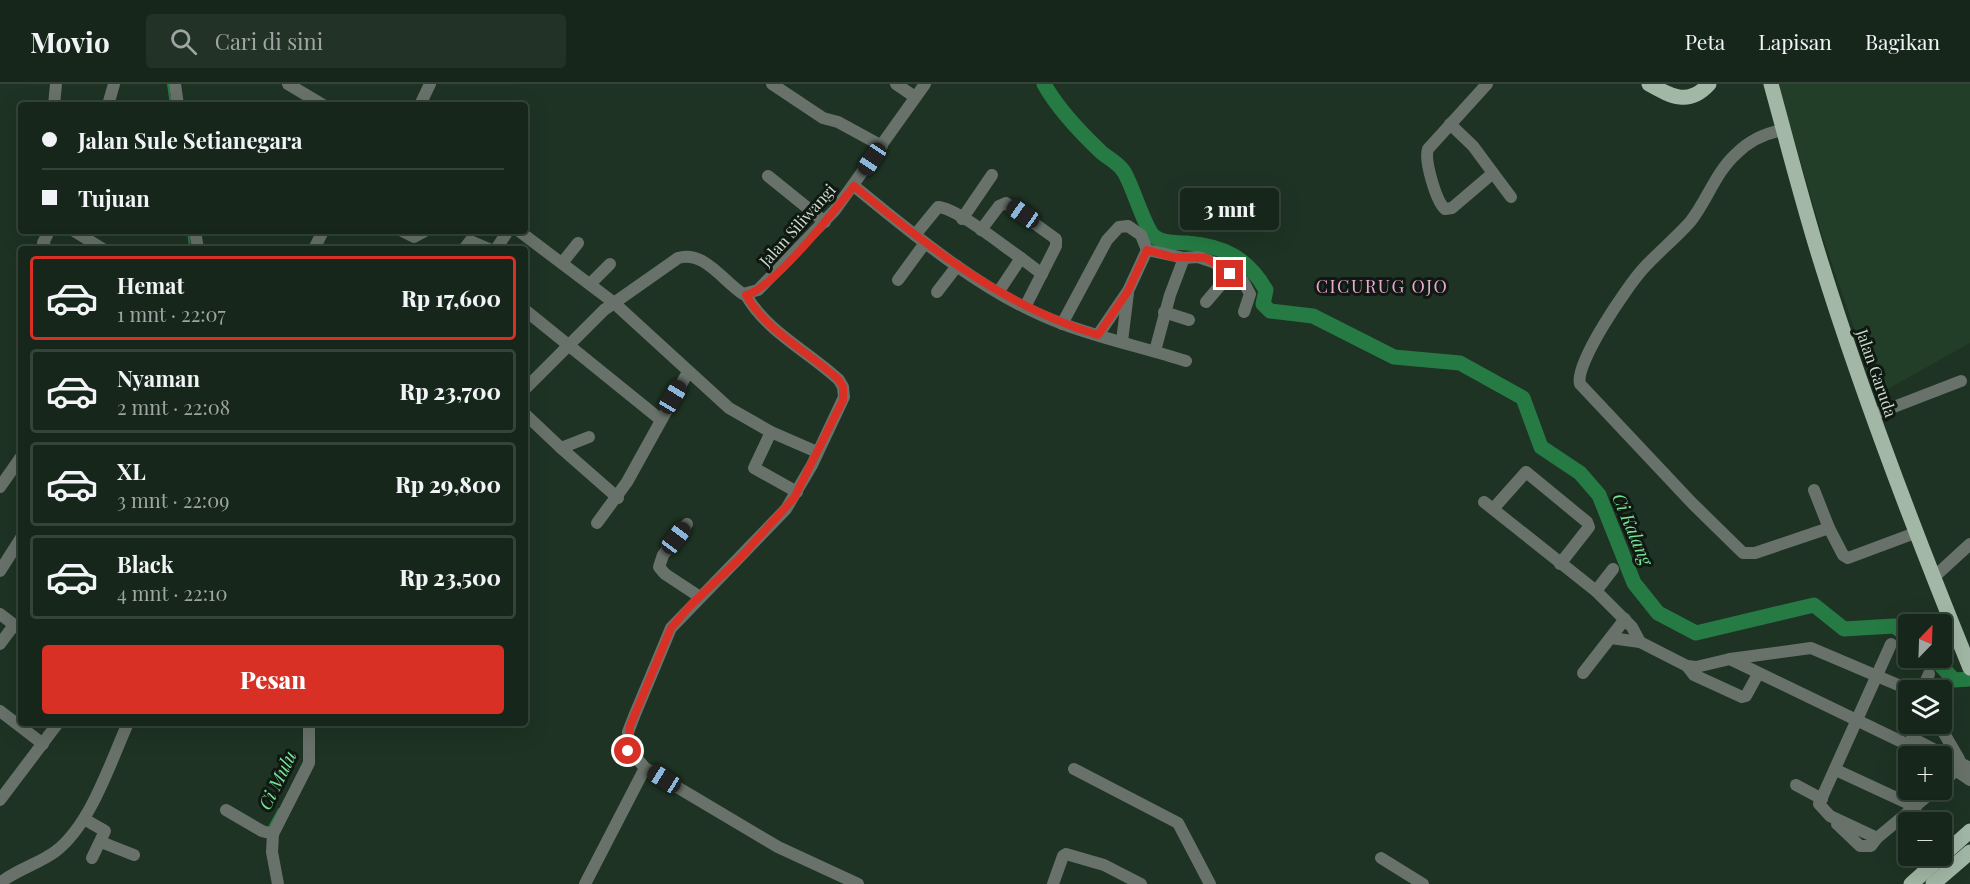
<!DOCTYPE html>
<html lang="id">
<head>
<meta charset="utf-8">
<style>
  :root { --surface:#16261a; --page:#233227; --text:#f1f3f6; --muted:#9ea5a2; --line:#354339; --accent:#d93025 }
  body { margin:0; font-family:"Playfair Display",serif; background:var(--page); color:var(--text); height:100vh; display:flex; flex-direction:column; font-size:22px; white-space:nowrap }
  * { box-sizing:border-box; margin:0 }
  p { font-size:20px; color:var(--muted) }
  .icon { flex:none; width:33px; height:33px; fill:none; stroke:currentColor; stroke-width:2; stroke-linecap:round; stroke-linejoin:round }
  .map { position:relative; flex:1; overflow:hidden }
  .side { position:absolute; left:18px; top:162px; width:510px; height:480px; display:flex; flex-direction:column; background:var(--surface); border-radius:6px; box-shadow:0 6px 24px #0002,0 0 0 2px var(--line) }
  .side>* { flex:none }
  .guide { position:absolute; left:18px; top:18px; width:510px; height:132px; border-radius:6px; box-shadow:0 6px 24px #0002,0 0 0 2px var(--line); display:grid; align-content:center; height:132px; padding:0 24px; background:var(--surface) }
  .needle { width:39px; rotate:23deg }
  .fabs { position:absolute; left:1898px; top:530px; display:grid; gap:12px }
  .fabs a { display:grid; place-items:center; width:54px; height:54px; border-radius:6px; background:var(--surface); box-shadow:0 6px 24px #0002,0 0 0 2px var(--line); font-size:30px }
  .end { position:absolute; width:27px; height:27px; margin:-14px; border:8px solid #d93025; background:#fff; box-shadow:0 0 0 3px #fff }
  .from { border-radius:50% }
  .bubble { position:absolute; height:42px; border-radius:6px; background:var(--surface); box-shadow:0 6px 24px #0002,0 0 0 2px var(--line); font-size:20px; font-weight:800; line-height:42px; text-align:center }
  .car { position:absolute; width:18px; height:36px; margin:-18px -9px; border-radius:8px; box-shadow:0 0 4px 2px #0007; background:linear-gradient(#222 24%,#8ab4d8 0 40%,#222 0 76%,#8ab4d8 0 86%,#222 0) }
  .guide b { display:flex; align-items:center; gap:21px; height:57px; font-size:22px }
  .guide b+b { border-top:2px solid var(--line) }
  .guide i { width:15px; height:15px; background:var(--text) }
  ul { padding:10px 0 0; list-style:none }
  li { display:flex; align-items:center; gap:18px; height:84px; margin:0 12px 9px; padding:0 12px; border:3px solid var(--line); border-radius:6px }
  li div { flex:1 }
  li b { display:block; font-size:22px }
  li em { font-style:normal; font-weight:800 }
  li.active { border-color:var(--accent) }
  li>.icon { width:54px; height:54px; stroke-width:1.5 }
  .action { display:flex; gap:12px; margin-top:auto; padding:12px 24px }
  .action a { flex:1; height:69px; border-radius:6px; background:var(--accent); color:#fff; font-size:24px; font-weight:800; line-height:69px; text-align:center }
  header { display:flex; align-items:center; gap:36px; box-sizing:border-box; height:84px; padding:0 30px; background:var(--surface); border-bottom:2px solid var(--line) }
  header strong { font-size:28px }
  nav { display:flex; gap:33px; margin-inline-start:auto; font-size:21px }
  .search { width:420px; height:54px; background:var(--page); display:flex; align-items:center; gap:15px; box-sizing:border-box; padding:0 21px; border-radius:6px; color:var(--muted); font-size:22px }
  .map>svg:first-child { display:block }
  .built { fill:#223e29 }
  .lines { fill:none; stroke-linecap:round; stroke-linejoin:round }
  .stream { stroke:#257b43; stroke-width:2 }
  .river { stroke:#257b43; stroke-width:15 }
  .minor { stroke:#68726a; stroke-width:12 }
  .major { stroke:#a2b7a6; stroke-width:15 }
  .route { stroke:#d93025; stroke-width:8 }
  .labels { text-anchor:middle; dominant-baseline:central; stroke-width:6; stroke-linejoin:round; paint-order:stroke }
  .street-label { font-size:16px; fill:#cedbd0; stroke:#0f1811 }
  .neighbourhood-label { font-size:18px; letter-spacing:1.5px; fill:#eba7d5; stroke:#0f1811 }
  .water-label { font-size:18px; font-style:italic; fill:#77e496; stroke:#0f1811 }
</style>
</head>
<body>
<header>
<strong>Movio</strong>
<div class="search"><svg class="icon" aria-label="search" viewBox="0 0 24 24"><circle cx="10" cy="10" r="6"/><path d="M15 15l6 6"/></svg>Cari di sini</div>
<nav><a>Peta</a><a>Lapisan</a><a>Bagikan</a></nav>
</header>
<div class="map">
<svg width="1970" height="800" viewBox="0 0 1970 800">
  <rect width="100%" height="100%" fill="#1e3323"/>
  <!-- built -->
  <path class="built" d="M1778,0H1970V259L1877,311L1822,151Z"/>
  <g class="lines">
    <!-- stream -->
    <g class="stream">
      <path d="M168,0L171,21"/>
      <path d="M188,147L190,165"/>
      <path d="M269,743L279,725"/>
    </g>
    <!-- river -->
    <g class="river">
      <path d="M1044,0C1058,25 1079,47 1100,67C1107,74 1119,79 1124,88C1133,102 1145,146 1155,153C1164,160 1176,158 1187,159C1223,162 1247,173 1266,206L1263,220L1270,227L1313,232L1394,273L1460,279L1523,314L1541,363L1580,389L1599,411L1634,499L1658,529L1696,549L1814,521L1844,545L1894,542L1908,552"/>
      <path d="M1933,573L1954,596L1970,595"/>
    </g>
    <!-- minor -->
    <g class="minor">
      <path d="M175,0L178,21"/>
      <path d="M288,0L323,21"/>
      <path d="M772,0L823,34L838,38L882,62"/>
      <path d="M896,0L915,13"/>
      <path d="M1487,0L1428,65C1424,76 1436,117 1445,125L1452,124L1493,89L1511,113"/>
      <path d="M54,21L56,0"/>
      <path d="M108,21L114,0"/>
      <path d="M420,21L430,0"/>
      <path d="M1450,40L1473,62L1493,89"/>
      <path d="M1784,46C1765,49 1750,56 1736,70C1715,89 1707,117 1690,138C1675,155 1657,169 1642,186C1627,203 1574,280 1580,300L1692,419L1743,469H1755L1829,444L1843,471L1848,474L1915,449"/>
      <path d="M768,92L825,138"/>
      <path d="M854,102C915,152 988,213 1063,240C1103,255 1146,264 1186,277"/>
      <path d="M962,135L992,91"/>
      <path d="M981,146L999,122L1006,119L1056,155V162L1025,223"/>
      <path d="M74,147L103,165"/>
      <path d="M195,147L198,165"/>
      <path d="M402,147L414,153L425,147"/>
      <path d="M519,147L613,218L729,324L771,348L817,368"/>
      <path d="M915,151L938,123C957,124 1003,162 1021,174L999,207"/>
      <path d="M47,165L43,159L49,147"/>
      <path d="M314,165L323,147"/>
      <path d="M464,165L470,157L489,165"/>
      <path d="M496,165L508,147"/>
      <path d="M1021,174L1042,190"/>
      <path d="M1184,174L1198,173L1213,178L1243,197L1250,210L1244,228"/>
      <path d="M562,179L578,159"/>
      <path d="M898,196L925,159"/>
      <path d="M590,200L610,180"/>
      <path d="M937,208L957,182"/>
      <path d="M746,211C766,247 809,268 839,296L843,303L844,313L812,381L786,425L671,544L635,630L628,648V664L645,684L778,763L858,800"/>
      <path d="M1206,218L1230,190"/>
      <path d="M525,226L661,336"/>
      <path d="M1164,228L1189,236"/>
      <path d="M1062,240L1107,156L1119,143L1128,142L1141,151L1147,166L1184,174L1170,211L1155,267"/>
      <path d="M1098,251L1128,207L1147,166"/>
      <path d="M1122,257L1128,209"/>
      <path d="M525,305L604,226L678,174C704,166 723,197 743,210L758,206L835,126L925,0"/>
      <path d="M525,330L561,364L589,353"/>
      <path d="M1873,331L1961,297"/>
      <path d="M771,348L754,384L797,408"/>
      <path d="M561,364L618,414"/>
      <path d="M0,403L21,373"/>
      <path d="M1814,406L1829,444"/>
      <path d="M1484,418L1596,507L1632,543L1640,558L1687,582L1696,583L1730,575L1811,564L1910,606"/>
      <path d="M1493,425L1526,388L1587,438L1589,443L1560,480"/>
      <path d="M597,439L627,398L688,288"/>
      <path d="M687,440L663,471L659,483L665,490L700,513"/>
      <path d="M0,487L21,454"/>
      <path d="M1933,494L1970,460"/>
      <path d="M1596,507L1613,485"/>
      <path d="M0,530L21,546"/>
      <path d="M1611,554L1640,558"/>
      <path d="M0,560L14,541"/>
      <path d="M1891,560L1819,720L1830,732L1877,754L1936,705"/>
      <path d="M1730,575L1931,672"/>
      <path d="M1687,582L1694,591L1742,613L1746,612L1758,590"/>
      <path d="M1583,589L1625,535"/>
      <path d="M1922,606L1929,590"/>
      <path d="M0,627L43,660"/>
      <path d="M1938,639L1959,675L1956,686L1941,700"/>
      <path d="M1912,654L1970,684"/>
      <path d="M1951,683L1970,696"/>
      <path d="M1074,685L1178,739L1210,800"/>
      <path d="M1836,686L1916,723"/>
      <path d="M1796,701L1822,715"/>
      <path d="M0,716L58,639"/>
      <path d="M226,726L262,747L273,750"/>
      <path d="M84,735L105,747L92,774"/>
      <path d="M1837,740L1860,762H1871L1877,754"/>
      <path d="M101,758L134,771"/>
      <path d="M1381,774L1423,800"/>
      <path d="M0,799C17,785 39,780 56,767C91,740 110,679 128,639"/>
      <path d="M278,800L272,768L273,750L309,679V639"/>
      <path d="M585,800L645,684"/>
      <path d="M1053,800L1063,772L1066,770L1104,781L1141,800"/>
    </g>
    <!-- major -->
    <g class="major">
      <path d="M1649,0C1672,13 1689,22 1709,0"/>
      <path d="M1771,0C1787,58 1802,117 1820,175C1863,314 1915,449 1970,584"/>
      <path d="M1911,800L1970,747"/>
      <path d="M1933,800L1970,768"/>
    </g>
  </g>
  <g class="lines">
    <!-- route -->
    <path class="route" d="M628,667L630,642L671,544L690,522L740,474L794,414L843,316V303L839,296C809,268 766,247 746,211C773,205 835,126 854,102C928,163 1005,223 1098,251L1128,207L1147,166L1172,173L1206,174L1230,190"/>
  </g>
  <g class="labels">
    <!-- street labels -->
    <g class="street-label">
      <text transform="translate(797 141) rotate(-48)">Jalan Siliwangi</text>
      <text transform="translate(1877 289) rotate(71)">Jalan Garuda</text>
    </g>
    <!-- neighbourhood labels -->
    <g class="neighbourhood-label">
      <text x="1382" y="202">CICURUG OJO</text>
    </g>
    <!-- water labels -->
    <g class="water-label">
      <text transform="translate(1633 445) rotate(67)">Ci Kalang</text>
      <text transform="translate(277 696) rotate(-64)">Ci Mulu</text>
    </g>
  </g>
</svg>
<div class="fabs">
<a><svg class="needle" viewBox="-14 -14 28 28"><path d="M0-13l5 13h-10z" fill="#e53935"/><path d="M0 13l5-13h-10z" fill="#9ea5a2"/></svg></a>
<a><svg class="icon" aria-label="layers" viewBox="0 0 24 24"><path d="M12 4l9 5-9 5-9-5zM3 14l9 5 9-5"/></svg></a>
<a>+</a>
<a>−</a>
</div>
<i class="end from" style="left:628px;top:667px"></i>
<i class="end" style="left:1230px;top:190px"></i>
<div class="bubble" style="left:1180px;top:104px;width:99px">3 mnt</div>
<i class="car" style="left:872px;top:75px;rotate:214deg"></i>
<i class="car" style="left:1023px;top:130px;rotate:305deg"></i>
<i class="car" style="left:673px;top:313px;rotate:31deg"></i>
<i class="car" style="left:676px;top:454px;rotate:37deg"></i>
<i class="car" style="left:664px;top:695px;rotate:302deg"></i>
<div class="guide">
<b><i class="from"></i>Jalan Sule Setianegara</b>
<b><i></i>Tujuan</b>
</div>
<section class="side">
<ul>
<li class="active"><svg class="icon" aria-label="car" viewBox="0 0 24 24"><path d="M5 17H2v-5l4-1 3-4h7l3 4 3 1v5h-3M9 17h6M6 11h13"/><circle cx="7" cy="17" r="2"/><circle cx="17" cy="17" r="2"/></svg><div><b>Hemat</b><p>1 mnt · 22:07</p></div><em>Rp 17,600</em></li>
<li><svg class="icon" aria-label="car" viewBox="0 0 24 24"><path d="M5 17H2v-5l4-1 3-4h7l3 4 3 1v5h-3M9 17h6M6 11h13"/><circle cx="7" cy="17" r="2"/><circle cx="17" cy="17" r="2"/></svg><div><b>Nyaman</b><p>2 mnt · 22:08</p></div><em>Rp 23,700</em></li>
<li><svg class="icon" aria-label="car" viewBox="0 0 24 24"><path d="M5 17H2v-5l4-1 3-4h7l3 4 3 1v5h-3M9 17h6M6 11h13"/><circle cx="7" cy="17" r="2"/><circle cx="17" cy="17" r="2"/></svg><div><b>XL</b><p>3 mnt · 22:09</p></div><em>Rp 29,800</em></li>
<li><svg class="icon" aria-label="car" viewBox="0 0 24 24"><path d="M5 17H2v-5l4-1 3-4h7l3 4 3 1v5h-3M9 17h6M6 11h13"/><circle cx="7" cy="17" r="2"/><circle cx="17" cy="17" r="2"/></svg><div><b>Black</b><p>4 mnt · 22:10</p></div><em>Rp 23,500</em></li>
</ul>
<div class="action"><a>Pesan</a></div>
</section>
</div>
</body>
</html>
